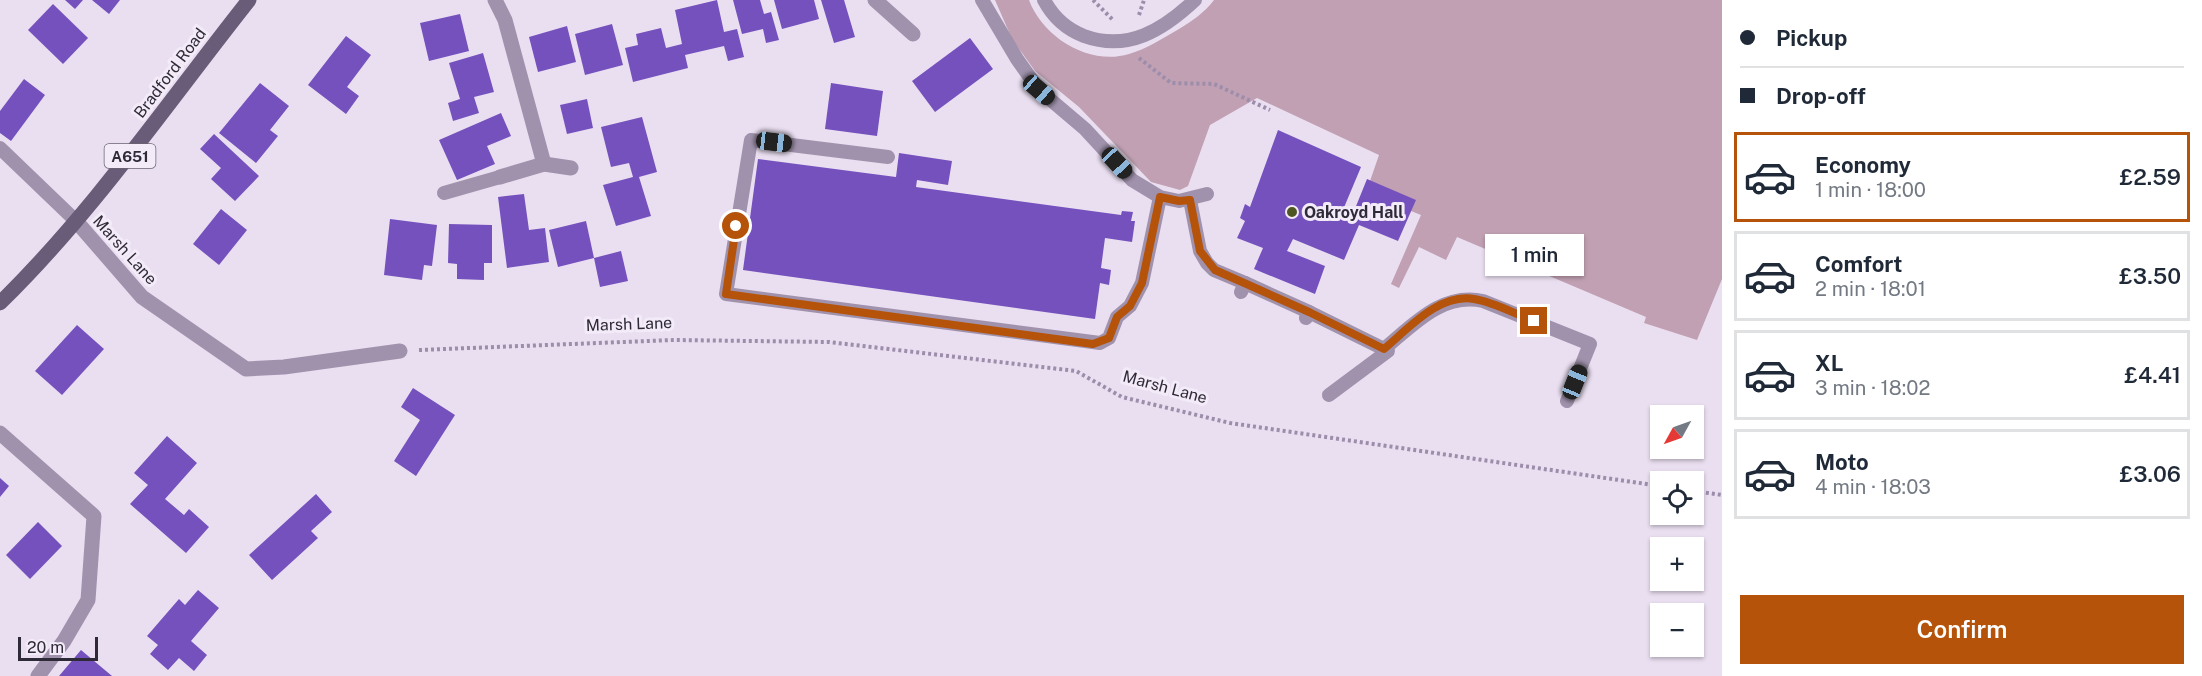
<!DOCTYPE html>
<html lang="en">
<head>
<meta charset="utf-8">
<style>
  :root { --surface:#fff; --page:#f6f6f7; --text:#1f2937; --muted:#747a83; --line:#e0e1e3; --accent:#b45309 }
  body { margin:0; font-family:"Public Sans",sans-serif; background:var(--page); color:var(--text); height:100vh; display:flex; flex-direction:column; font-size:22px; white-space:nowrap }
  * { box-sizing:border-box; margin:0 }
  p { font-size:20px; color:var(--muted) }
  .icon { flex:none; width:33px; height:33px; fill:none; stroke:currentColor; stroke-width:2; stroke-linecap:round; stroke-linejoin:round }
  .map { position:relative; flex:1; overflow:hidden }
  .side { display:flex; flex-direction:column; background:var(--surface); width:480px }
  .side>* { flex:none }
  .banner { display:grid; align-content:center; height:132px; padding:0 18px; background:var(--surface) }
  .needle { width:39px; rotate:230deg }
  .controls { position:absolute; left:1650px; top:405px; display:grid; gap:12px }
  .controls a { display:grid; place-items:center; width:54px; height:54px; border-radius:0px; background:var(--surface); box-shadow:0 2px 4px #0004; font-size:30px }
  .scale { position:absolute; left:18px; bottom:15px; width:80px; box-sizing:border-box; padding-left:6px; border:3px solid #2f2a37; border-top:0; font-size:16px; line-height:21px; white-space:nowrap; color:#2f2a37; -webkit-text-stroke:4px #f4ebf9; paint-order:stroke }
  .end { position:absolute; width:27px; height:27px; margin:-14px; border:8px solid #b45309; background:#fff; box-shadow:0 0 0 3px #fff }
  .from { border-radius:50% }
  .bubble { position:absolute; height:42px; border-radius:0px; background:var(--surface); box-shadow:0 2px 4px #0004; font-size:20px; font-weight:600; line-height:42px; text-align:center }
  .car { position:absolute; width:18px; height:36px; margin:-18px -9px; border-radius:8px; box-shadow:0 0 4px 2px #0007; background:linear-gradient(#222 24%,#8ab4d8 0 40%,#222 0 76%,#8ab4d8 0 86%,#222 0) }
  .banner b { display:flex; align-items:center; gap:21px; height:57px; font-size:22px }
  .banner b+b { border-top:2px solid var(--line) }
  .banner i { width:15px; height:15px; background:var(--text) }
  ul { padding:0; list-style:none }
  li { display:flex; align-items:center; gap:18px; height:90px; margin:0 12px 9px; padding:0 6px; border:3px solid var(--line); border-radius:0px }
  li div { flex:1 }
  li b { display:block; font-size:22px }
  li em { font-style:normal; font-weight:600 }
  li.active { border-color:var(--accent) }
  li>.icon { width:54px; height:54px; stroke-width:1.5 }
  .button { display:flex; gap:12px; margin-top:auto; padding:12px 18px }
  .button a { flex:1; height:69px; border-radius:0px; background:var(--accent); color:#fff; font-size:24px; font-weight:600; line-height:69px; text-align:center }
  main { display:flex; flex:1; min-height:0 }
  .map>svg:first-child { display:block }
  .green { fill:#c0a0b2 }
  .building { fill:#7551be }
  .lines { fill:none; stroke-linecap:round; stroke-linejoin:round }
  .path { stroke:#9c8dab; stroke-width:4; stroke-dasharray:3 3; stroke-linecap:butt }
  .lane { stroke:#a092ac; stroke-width:14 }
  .street { stroke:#a092ac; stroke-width:15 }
  .primary { stroke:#685c78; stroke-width:15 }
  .route { stroke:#b45309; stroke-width:8 }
  .poi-dot { fill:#4e5622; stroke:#f4ebf9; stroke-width:2 }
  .labels { text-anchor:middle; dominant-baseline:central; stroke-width:6; stroke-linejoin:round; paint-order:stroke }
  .shield { fill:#f4ebf9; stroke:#6a6471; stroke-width:1.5 }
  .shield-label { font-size:15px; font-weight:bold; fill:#2f2a37 }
  .street-label { font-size:16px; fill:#2f2a37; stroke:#f4ebf9 }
  .poi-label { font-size:16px; font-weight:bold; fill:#2f2a37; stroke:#f4ebf9; text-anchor:start }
</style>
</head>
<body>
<main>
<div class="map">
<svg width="1722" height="676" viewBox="0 0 1722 676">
  <rect width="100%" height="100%" fill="#eadff1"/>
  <!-- green -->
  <path class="green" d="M995,0H1029C1043,38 1090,66 1129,54C1147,49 1163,38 1179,29C1192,21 1204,13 1214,0H1722V279L1697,340L1644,323L1646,317L1457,237L1446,260L1419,247L1399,288L1391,284L1421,215L1411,211L1370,181L1379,155L1257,98L1210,125L1188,186L1180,190L1151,182L1079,107L1035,71L1012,39Z"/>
  <!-- building -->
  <g class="building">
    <path d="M65,0H83L75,9Z"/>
    <path d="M92,0H120L109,14Z"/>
    <path d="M717,0L724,32L737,29L744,57L728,61L724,46L685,55L688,68L633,82L625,48L638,45L636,34L661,28L666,48L682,44L675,10Z"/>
    <path d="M733,0H760L764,14L771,12L779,40L766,43L763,29L742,34Z"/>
    <path d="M774,0H814L819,19L782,29Z"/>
    <path d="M821,0H844L855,37L834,43Z"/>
    <path d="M53,4L88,38L63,64L28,30Z"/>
    <path d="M460,14L469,51L429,61L420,23Z"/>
    <path d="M612,24L623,65L585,75L575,34Z"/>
    <path d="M567,26L576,62L538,72L529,37Z"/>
    <path d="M346,36L371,55L347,87L359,96L346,114L308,85Z"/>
    <path d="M970,38L993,69L935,112L912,81Z"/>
    <path d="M483,53L494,92L474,97L479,113L453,121L448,103L460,99L449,63Z"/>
    <path d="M24,79L45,95L11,141L0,133V111Z"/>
    <path d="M260,83L289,106L270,130L278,136L256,163L219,133Z"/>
    <path d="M831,83L883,91L877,136L825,129Z"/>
    <path d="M587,99L593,128L567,134L560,105Z"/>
    <path d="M501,113L511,136L487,146L495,164L457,180L439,140Z"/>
    <path d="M642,117L657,172L639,177L651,216L616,226L603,185L633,177L629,163L611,167L601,127Z"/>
    <path d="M1278,130L1361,167L1340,217L1350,221L1367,179L1416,200L1398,241L1359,225L1344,260L1293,239L1287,251L1325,266L1315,294L1254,269L1263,248L1237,238L1245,221L1240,218L1245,204L1250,207Z"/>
    <path d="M214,134L259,176L235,201L211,179L221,168L200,149Z"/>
    <path d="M899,153L952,161L948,185L917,180L916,187L1121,215L1122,211L1133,212L1131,221H1135L1132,242L1105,238L1101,268L1111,270L1109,285L1100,283L1095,319L743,270L758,159L896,177Z"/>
    <path d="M524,194L529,230L545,228L549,262L507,268L498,197Z"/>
    <path d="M221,209L247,230L219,265L193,244Z"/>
    <path d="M390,219L437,225L432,266L424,265L422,280L384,275Z"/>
    <path d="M586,221L594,258L558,267L549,230Z"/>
    <path d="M449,224L492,225V263H484V280L457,279V264L448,263Z"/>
    <path d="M621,251L628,281L600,287L594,258Z"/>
    <path d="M77,325L104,349L62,395L35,371Z"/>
    <path d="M413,388L455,415L416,476L394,461L420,420L401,407Z"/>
    <path d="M167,436L197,463L165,499L184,515L189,509L209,527L186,553L130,504L148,485L134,473Z"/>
    <path d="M0,478L9,486L0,497Z"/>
    <path d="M316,494L332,512L311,531L318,538L272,580L249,555Z"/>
    <path d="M38,522L62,546L30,579L6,555Z"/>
    <path d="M198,590L219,608L191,641L207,655L194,671L179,658L168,670L150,654L158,645L147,636L179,599L185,605Z"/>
    <path d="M81,650L112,676H59Z"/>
  </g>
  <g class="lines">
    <!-- path -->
    <g class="path">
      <path d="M1093,0L1113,20"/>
      <path d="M1139,15L1144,0"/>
      <path d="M1139,58L1171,83L1214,84L1270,110"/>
      <path d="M419,350L674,340L829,342L1076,371L1122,397L1230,423L1660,486"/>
      <path d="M1694,491L1722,495"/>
    </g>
    <!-- lane -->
    <g class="lane">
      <path d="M982,0L1017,59L1039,90L1085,129L1132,180L1160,197L1179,201L1207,194"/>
      <path d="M1044,0C1053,17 1066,29 1084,36C1128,52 1163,30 1195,0"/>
      <path d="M0,148L76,221"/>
      <path d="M888,157L751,140L726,294L1100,343L1109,338L1117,317L1130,306L1142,283L1160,197"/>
      <path d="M444,193L500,177"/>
      <path d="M1190,200L1200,251L1207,263L1214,270L1245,283L1241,292"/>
      <path d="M1245,283L1309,312L1306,318"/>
      <path d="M1309,312L1388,351L1329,395"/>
      <path d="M1384,349C1413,325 1442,292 1483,301L1590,344L1567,401"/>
    </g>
    <!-- street -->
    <g class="street">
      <path d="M495,0L505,20L544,164"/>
      <path d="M875,0L913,34"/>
      <path d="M500,177L544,164L571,168"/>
      <path d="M76,221L142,297L246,369L284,367L400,351"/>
      <path d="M0,433L94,516L88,600L64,641L38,676"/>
    </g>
    <!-- primary -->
    <path class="primary" d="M0,303C94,211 168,102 249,0"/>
  </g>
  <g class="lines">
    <!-- route -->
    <path class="route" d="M736,226L726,294L1093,344L1109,338L1117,317L1130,306L1142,283L1160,197L1179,201L1190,200L1200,251L1215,270L1309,312L1384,349C1408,329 1439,293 1474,299C1494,302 1515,314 1534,321"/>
  </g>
  <!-- markers -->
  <circle class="poi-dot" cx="1292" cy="212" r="6"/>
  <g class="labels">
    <!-- shield labels -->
    <rect class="shield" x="104.5" y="144" width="51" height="24" rx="4.5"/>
    <g class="shield-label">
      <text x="130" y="156">A651</text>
    </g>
    <!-- street labels -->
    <g class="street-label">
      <text transform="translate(170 73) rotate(-53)">Bradford Road</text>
      <text transform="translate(125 250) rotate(48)">Marsh Lane</text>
      <text transform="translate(629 324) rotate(-2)">Marsh Lane</text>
      <text transform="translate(1165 387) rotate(15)">Marsh Lane</text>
    </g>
    <!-- poi labels -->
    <g class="poi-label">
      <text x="1304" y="212">Oakroyd Hall</text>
    </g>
  </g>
</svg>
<div class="controls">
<a><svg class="needle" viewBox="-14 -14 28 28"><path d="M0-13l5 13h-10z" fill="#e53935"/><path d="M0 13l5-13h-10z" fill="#747a83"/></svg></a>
<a><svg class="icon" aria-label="locate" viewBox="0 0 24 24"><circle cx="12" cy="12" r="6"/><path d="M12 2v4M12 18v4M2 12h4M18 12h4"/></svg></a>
<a>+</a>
<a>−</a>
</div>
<div class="scale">20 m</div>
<i class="end from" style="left:736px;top:226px"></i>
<i class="end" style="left:1534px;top:321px"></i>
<div class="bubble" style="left:1485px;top:234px;width:99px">1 min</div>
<i class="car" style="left:1039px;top:90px;rotate:131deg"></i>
<i class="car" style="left:774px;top:142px;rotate:97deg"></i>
<i class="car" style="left:1117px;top:163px;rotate:137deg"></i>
<i class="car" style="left:1575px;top:382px;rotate:22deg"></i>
</div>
<section class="side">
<div class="banner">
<b><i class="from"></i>Pickup</b>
<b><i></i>Drop-off</b>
</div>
<ul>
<li class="active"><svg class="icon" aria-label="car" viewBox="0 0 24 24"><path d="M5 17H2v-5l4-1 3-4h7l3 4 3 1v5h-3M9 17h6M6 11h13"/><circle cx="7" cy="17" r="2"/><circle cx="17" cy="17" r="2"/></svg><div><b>Economy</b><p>1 min · 18:00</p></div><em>£2.59</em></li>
<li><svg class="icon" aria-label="car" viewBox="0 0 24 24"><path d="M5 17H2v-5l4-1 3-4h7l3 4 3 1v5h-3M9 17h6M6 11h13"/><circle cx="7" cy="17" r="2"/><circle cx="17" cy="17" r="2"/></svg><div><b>Comfort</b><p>2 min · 18:01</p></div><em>£3.50</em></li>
<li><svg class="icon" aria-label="car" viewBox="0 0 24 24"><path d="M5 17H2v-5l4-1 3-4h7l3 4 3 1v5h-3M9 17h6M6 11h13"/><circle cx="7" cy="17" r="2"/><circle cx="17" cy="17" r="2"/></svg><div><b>XL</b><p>3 min · 18:02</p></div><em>£4.41</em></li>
<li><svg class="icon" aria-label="car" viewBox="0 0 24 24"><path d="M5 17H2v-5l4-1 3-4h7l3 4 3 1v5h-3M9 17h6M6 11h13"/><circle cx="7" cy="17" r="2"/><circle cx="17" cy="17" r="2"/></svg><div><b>Moto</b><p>4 min · 18:03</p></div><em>£3.06</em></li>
</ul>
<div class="button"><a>Confirm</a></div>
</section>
</main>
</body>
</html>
